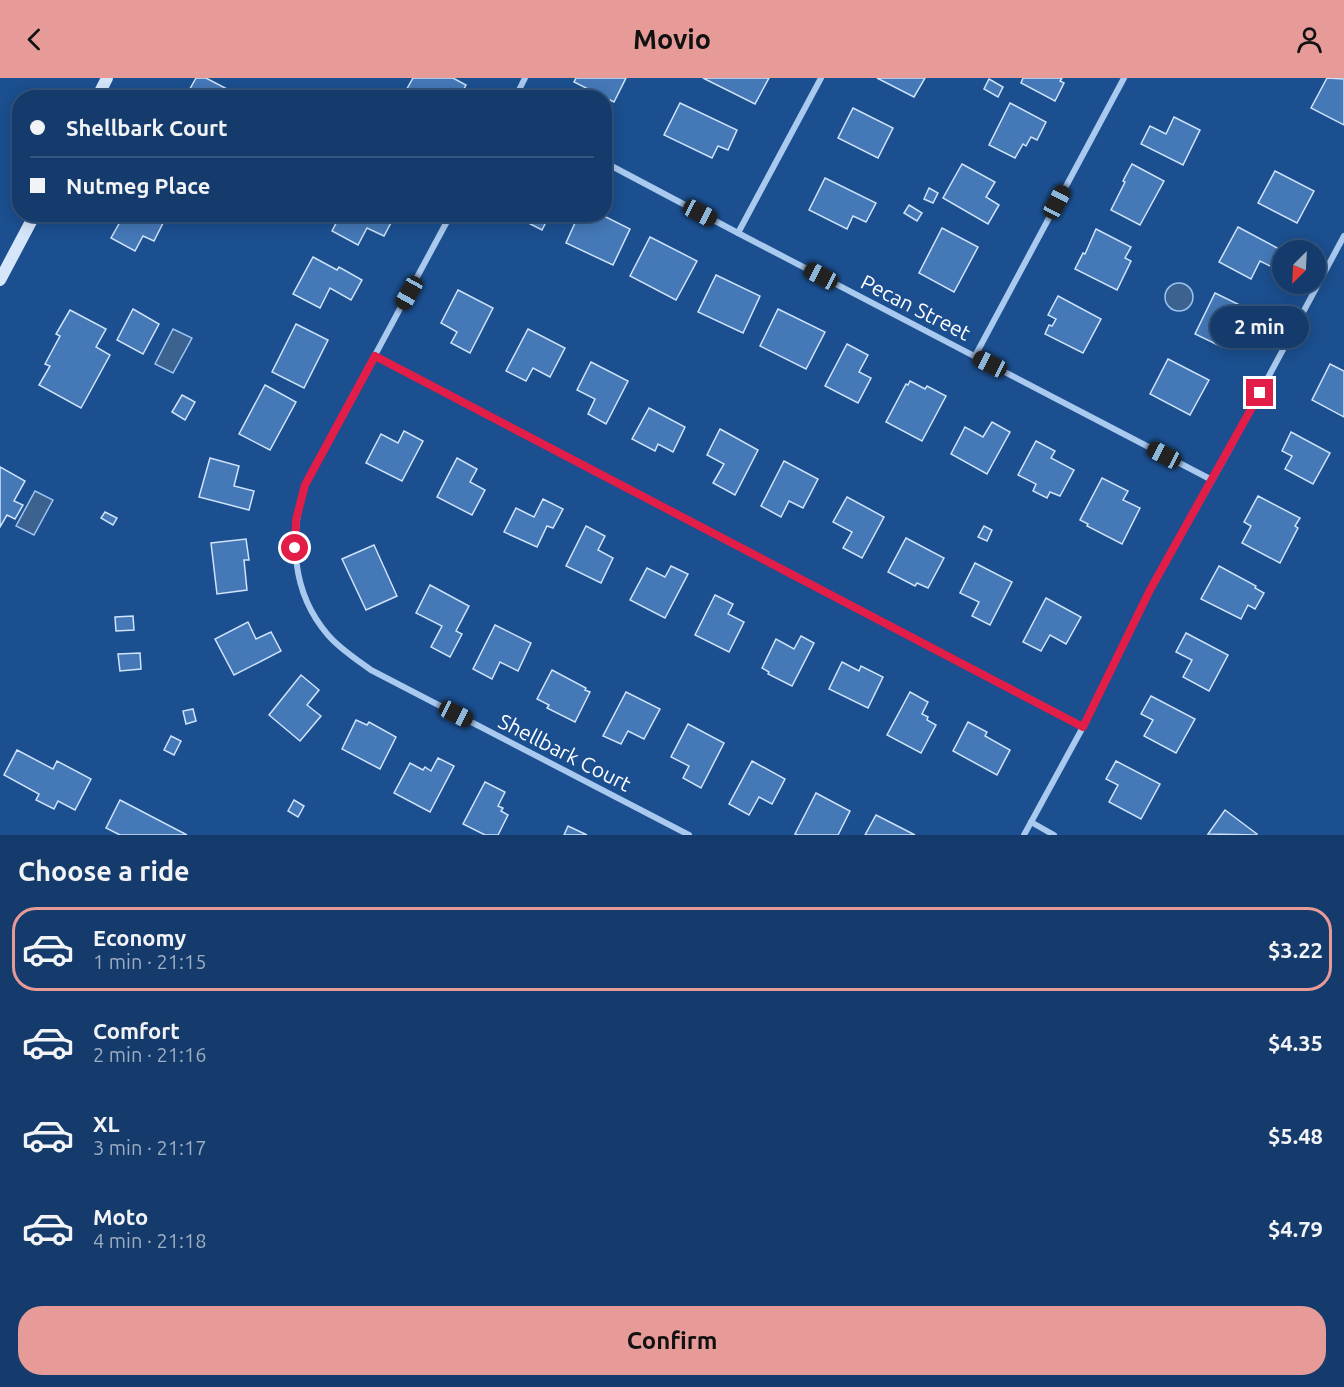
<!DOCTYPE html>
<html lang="en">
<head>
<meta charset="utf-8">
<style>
  :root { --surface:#143b6b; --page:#214673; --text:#f1f3f6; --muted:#9dadc1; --line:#33557e; --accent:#e69b98 }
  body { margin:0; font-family:Ubuntu,sans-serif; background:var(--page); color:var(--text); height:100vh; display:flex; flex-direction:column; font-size:22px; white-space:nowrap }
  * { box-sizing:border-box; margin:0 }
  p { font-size:20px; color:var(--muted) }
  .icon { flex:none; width:33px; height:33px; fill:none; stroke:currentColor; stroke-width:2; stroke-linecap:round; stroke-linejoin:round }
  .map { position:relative; height:757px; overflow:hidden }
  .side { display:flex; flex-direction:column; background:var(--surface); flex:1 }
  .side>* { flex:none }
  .top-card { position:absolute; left:12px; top:12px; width:600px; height:132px; border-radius:24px; box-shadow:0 3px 15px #0003,0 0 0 2px var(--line); display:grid; align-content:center; height:132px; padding:0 18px; background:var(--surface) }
  .needle { width:39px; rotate:204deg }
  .fabs { position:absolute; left:1272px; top:162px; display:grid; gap:12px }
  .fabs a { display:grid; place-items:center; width:54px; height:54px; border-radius:50%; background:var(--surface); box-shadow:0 3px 15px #0003,0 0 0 2px var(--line); font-size:30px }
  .end { position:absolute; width:27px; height:27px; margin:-14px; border:8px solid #e11d48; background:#fff; box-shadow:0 0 0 3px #fff }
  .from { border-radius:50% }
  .bubble { position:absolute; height:42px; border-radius:21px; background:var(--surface); box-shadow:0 3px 15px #0003,0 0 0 2px var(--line); font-size:20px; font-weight:700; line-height:42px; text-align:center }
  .car { position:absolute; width:18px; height:36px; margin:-18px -9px; border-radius:8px; box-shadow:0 0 4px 2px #0007; background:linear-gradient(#222 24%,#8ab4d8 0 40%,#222 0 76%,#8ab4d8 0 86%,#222 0) }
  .top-card b { display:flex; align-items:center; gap:21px; height:57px; font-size:22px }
  .top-card b+b { border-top:2px solid var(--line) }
  .top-card i { width:15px; height:15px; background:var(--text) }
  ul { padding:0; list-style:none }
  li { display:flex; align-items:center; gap:18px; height:84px; margin:0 12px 9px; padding:0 6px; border:3px solid transparent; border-radius:24px }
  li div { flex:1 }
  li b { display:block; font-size:22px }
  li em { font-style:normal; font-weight:700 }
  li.selected { border-color:var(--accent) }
  li>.icon { width:54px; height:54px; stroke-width:1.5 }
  h2 { padding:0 18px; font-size:27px; line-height:72px }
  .primary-button { display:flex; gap:12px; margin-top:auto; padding:12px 18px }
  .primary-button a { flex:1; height:69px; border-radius:24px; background:var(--accent); color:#111; font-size:24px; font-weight:700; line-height:69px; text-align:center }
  header { display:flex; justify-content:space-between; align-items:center; height:78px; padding:0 18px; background:var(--accent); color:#111; font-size:27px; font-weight:700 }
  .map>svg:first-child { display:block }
  .water { fill:#3c6290; stroke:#9cc4f0; stroke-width:1.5 }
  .building { fill:#4478b7; stroke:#cfe3fa; stroke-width:1.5 }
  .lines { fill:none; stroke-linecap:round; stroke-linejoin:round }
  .street { stroke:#a9c9ee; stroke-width:6 }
  .secondary { stroke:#d6e6fa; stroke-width:12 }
  .route { stroke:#e11d48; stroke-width:8 }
  .labels { text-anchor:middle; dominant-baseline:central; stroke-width:4.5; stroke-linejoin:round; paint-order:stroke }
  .street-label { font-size:21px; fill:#fff; stroke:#1b4f8f }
</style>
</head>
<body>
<header><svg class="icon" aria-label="back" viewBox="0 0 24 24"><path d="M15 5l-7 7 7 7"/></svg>Movio<svg class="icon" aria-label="person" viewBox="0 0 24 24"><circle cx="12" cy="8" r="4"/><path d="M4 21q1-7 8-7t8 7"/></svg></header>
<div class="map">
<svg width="1344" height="757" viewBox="0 0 1344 757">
  <rect width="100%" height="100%" fill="#1b4f8f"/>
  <!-- water -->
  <g class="water">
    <circle cx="1179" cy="219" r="14"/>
    <path d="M173,251L192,260L173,295L155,286Z"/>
    <path d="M35,413L53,422L34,457L16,448Z"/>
  </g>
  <!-- building -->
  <g class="building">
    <path d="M196,0H206L231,13L227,20H189L186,18Z"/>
    <path d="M413,0H453L466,7L459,20H410L404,16Z"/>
    <path d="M576,0H626L614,24L574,4Z"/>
    <path d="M703,0H769L755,26Z"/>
    <path d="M877,0H925L914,19Z"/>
    <path d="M1023,0H1062L1060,3L1064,5L1055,23L1021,5Z"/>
    <path d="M1327,0L1344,1V47L1311,30Z"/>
    <path d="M989,1L1003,9L998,19L984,11Z"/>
    <path d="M680,25L737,52L728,72L718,68L712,80L664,57Z"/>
    <path d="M1010,25L1046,44L1037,62L1031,59L1026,68L1023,66L1015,80L989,67Z"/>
    <path d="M853,30L893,50L878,80L838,60Z"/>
    <path d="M1174,39L1200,52L1183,87L1141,66L1150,48L1166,56Z"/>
    <path d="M962,86L995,104L986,119L999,127L988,146L943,120Z"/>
    <path d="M1132,86L1164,103L1140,147L1111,132L1125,104L1123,103Z"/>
    <path d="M1275,93L1314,113L1297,145L1258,125Z"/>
    <path d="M825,100L876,125L866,144L853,138L847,151L809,132Z"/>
    <path d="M929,110L938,115L933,125L924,121Z"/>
    <path d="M909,127L922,135L917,143L904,135Z"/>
    <path d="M120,136H156L154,140L163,145L154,163L143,158L135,173L111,160L120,144L117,142Z"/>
    <path d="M341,136H384L393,141L384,158L367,150L358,167L332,153Z"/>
    <path d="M511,136H550L542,152Z"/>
    <path d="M579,136H600L630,151L613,187L566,165Z"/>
    <path d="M1238,149L1281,172L1272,189L1260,183L1251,201L1219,184Z"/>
    <path d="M942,150L978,169L954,214L919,195Z"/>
    <path d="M1096,151L1131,169L1125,180L1131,183L1117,212L1075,191L1083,175L1085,176Z"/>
    <path d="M650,159L697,183L676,222L630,198Z"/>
    <path d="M313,179L337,192L339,189L362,202L351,222L330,210L320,230L293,216Z"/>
    <path d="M716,197L760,218L743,255L698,234Z"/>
    <path d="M458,212L493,230L470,275L451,265L457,254L441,245Z"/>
    <path d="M1215,215L1250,232L1241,251L1237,249L1232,258L1228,256L1222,269L1195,256Z"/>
    <path d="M1058,218L1101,241L1083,275L1045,256L1049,247L1052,248L1056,241L1048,237Z"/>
    <path d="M133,231L159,246L143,276L117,262Z"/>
    <path d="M778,231L825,254L806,291L760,268Z"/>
    <path d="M70,232L106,251L96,269L110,277L81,330L39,307L50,288L45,286L60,258L56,256Z"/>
    <path d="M296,246L328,262L304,310L272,294Z"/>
    <path d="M528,251L565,270L550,299L533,290L526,303L506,293Z"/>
    <path d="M847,266L868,277L859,294L871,300L858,325L825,308Z"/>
    <path d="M1168,281L1209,302L1190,337L1150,316Z"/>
    <path d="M591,284L628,303L606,346L588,336L595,321L577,312Z"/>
    <path d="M1330,286L1344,293V339L1312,322Z"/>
    <path d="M910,303L925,311L927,308L946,318L922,363L886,344L906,306L908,307Z"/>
    <path d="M265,307L296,324L270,372L239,356Z"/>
    <path d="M182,317L195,324L185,342L172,334Z"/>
    <path d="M649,330L685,349L673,374L658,366L655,373L632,361Z"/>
    <path d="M992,344L1010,354L987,396L951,376L965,349L983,359Z"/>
    <path d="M720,351L758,372L735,417L713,405L724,386L707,377Z"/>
    <path d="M404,353L423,363L402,403L366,385L381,356L398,365Z"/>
    <path d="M1291,354L1330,375L1313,406L1285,391L1292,378L1282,373Z"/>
    <path d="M1036,363L1055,373L1051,380L1074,392L1060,418L1050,414L1047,420L1033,413L1036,406L1018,397Z"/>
    <path d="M210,380L239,388L234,408L254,413L249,432L199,419Z"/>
    <path d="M457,380L477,391L470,404L485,412L472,437L437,419Z"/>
    <path d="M784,383L818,401L803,430L789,423L781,439L761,428Z"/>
    <path d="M0,389L25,403L14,423L23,427L15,441L7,437L0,449Z"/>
    <path d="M1102,400L1128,413L1123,422L1140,430L1122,466L1087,448L1088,446L1080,442Z"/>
    <path d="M1258,418L1300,440L1295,448L1298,450L1280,485L1242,465L1251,448L1244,444Z"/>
    <path d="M847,419L884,439L862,480L843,470L852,454L833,444Z"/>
    <path d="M543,421L563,431L553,450L547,448L537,469L504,454L516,430L534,439Z"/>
    <path d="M105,434L117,440L113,447L101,440Z"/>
    <path d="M586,448L605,458L598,472L613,480L601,505L566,488Z"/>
    <path d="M984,448L992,452L987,463L978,459Z"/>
    <path d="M906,460L944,480L928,510L917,505L915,508L888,494Z"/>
    <path d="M246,461L249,482H244L247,512L217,516L211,465Z"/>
    <path d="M374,467L397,518L366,532L342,481Z"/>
    <path d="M975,485L1012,504L990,547L972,538L979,524L960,515Z"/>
    <path d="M671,488L688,496L665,540L630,522L647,490L665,499Z"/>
    <path d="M1219,488L1256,508L1255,510L1264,515L1255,531L1248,527L1241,541L1201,521Z"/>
    <path d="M430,507L469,528L456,553L462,556L450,579L431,569L442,548L416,535Z"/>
    <path d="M715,517L733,526L728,536L744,544L729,574L695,557Z"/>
    <path d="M1046,520L1081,539L1066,566L1050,557L1041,573L1023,564Z"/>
    <path d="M133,538L134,552L116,553L115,539Z"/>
    <path d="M248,544L256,561L271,554L281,573L234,597L215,561Z"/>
    <path d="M495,547L531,565L518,593L500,584L492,601L473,591Z"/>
    <path d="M1186,555L1228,577L1209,613L1183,599L1192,582L1176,574Z"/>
    <path d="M801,558L814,565L792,608L768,596L769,594L762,590L776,561L794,571Z"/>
    <path d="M140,575L141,591L120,593L118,576Z"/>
    <path d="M842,584L859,593L861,588L883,599L868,630L829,611Z"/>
    <path d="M552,592L586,610L585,612L590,614L575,644L547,630L549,627L537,621Z"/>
    <path d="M301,597L319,612L307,627L321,638L300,663L269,637Z"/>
    <path d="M626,614L660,631L644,661L628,653L621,666L603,658Z"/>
    <path d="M910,614L928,624L922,636L928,639L927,642L936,647L921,675L887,657Z"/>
    <path d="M1151,618L1195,641L1176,675L1144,658L1153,642L1141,636Z"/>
    <path d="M193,631L196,643L186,646L183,633Z"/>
    <path d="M356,642L367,647L369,644L396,659L380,691L342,671Z"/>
    <path d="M968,644L987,654L985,658L1010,672L997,697L953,673Z"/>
    <path d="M688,646L724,665L701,710L683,700L689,688L671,679Z"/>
    <path d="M171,658L181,663L174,677L164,672Z"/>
    <path d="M17,672L53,691L57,683L91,701L75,732L58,723L54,731L36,722L39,716L4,697Z"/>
    <path d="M438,680L454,688L430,734L394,715L410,685L423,692L425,689L431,693Z"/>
    <path d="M752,683L785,701L772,726L759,719L749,737L729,726Z"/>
    <path d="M1116,683L1160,706L1141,741L1109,724L1118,707L1106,701Z"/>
    <path d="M485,704L505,714L498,728L503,730L501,733L508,737L498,757H485L463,746Z"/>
    <path d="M816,715L850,733L838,757H798L795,756Z"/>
    <path d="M120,722L187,757H120L106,750Z"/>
    <path d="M294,722L304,728L298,739L288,733Z"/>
    <path d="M1225,732L1257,756L1256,757L1208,756Z"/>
    <path d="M876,737L915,757H865Z"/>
    <path d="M568,748L587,757H564Z"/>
  </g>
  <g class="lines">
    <!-- street -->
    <g class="street">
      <path d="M515,20L525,0"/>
      <path d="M604,84L738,155L1212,402"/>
      <path d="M451,136L305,407C289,459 291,514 328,557C340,571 356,581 371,592L689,757"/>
      <path d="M738,155L821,0"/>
      <path d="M375,278L1083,649"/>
      <path d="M975,278L1124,0"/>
      <path d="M1031,744L1054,757"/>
      <path d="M1024,757L1083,649L1150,512L1228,374L1344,158"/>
    </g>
    <!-- secondary -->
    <g class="secondary">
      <path d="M97,20L107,0"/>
      <path d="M0,202L35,136"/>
    </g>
  </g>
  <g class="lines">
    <!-- route -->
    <path class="route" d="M295,470L296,442L305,407L375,278L1083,649L1150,512L1260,315"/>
  </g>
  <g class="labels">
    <!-- street labels -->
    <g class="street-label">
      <text transform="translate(916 229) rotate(27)">Pecan Street</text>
      <text transform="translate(565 674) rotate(27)">Shellbark Court</text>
    </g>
  </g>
</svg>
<div class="fabs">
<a><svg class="needle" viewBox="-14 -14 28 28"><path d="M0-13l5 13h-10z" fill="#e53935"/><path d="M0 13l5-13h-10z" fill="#9dadc1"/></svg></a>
</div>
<i class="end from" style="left:295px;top:470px"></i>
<i class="end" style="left:1260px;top:315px"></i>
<div class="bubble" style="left:1210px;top:228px;width:99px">2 min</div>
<i class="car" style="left:1057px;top:124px;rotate:28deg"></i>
<i class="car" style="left:700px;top:135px;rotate:118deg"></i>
<i class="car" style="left:821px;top:198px;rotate:298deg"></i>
<i class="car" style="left:409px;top:215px;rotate:209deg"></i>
<i class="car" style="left:990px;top:286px;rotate:297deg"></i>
<i class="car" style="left:1164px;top:377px;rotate:298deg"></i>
<i class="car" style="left:456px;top:636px;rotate:117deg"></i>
<div class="top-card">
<b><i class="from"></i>Shellbark Court</b>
<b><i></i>Nutmeg Place</b>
</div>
</div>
<section class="side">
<h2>Choose a ride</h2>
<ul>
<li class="selected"><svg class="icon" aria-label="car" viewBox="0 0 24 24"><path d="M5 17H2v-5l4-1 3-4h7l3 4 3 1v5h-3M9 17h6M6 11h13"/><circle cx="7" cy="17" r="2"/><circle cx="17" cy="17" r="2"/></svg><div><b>Economy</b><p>1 min · 21:15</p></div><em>$3.22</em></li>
<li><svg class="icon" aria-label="car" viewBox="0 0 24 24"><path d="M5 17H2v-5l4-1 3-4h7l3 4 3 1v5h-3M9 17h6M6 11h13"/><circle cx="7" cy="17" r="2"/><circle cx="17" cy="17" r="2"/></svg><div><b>Comfort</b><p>2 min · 21:16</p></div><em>$4.35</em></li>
<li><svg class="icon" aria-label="car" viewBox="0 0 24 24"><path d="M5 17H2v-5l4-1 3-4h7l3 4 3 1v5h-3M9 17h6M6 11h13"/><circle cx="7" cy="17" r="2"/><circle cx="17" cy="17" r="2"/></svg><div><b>XL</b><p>3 min · 21:17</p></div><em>$5.48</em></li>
<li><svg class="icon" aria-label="car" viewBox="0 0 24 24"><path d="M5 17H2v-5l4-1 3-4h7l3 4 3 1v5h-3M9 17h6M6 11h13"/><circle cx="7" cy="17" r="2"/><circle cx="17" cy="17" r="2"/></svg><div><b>Moto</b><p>4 min · 21:18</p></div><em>$4.79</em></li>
</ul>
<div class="primary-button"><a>Confirm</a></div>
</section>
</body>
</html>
